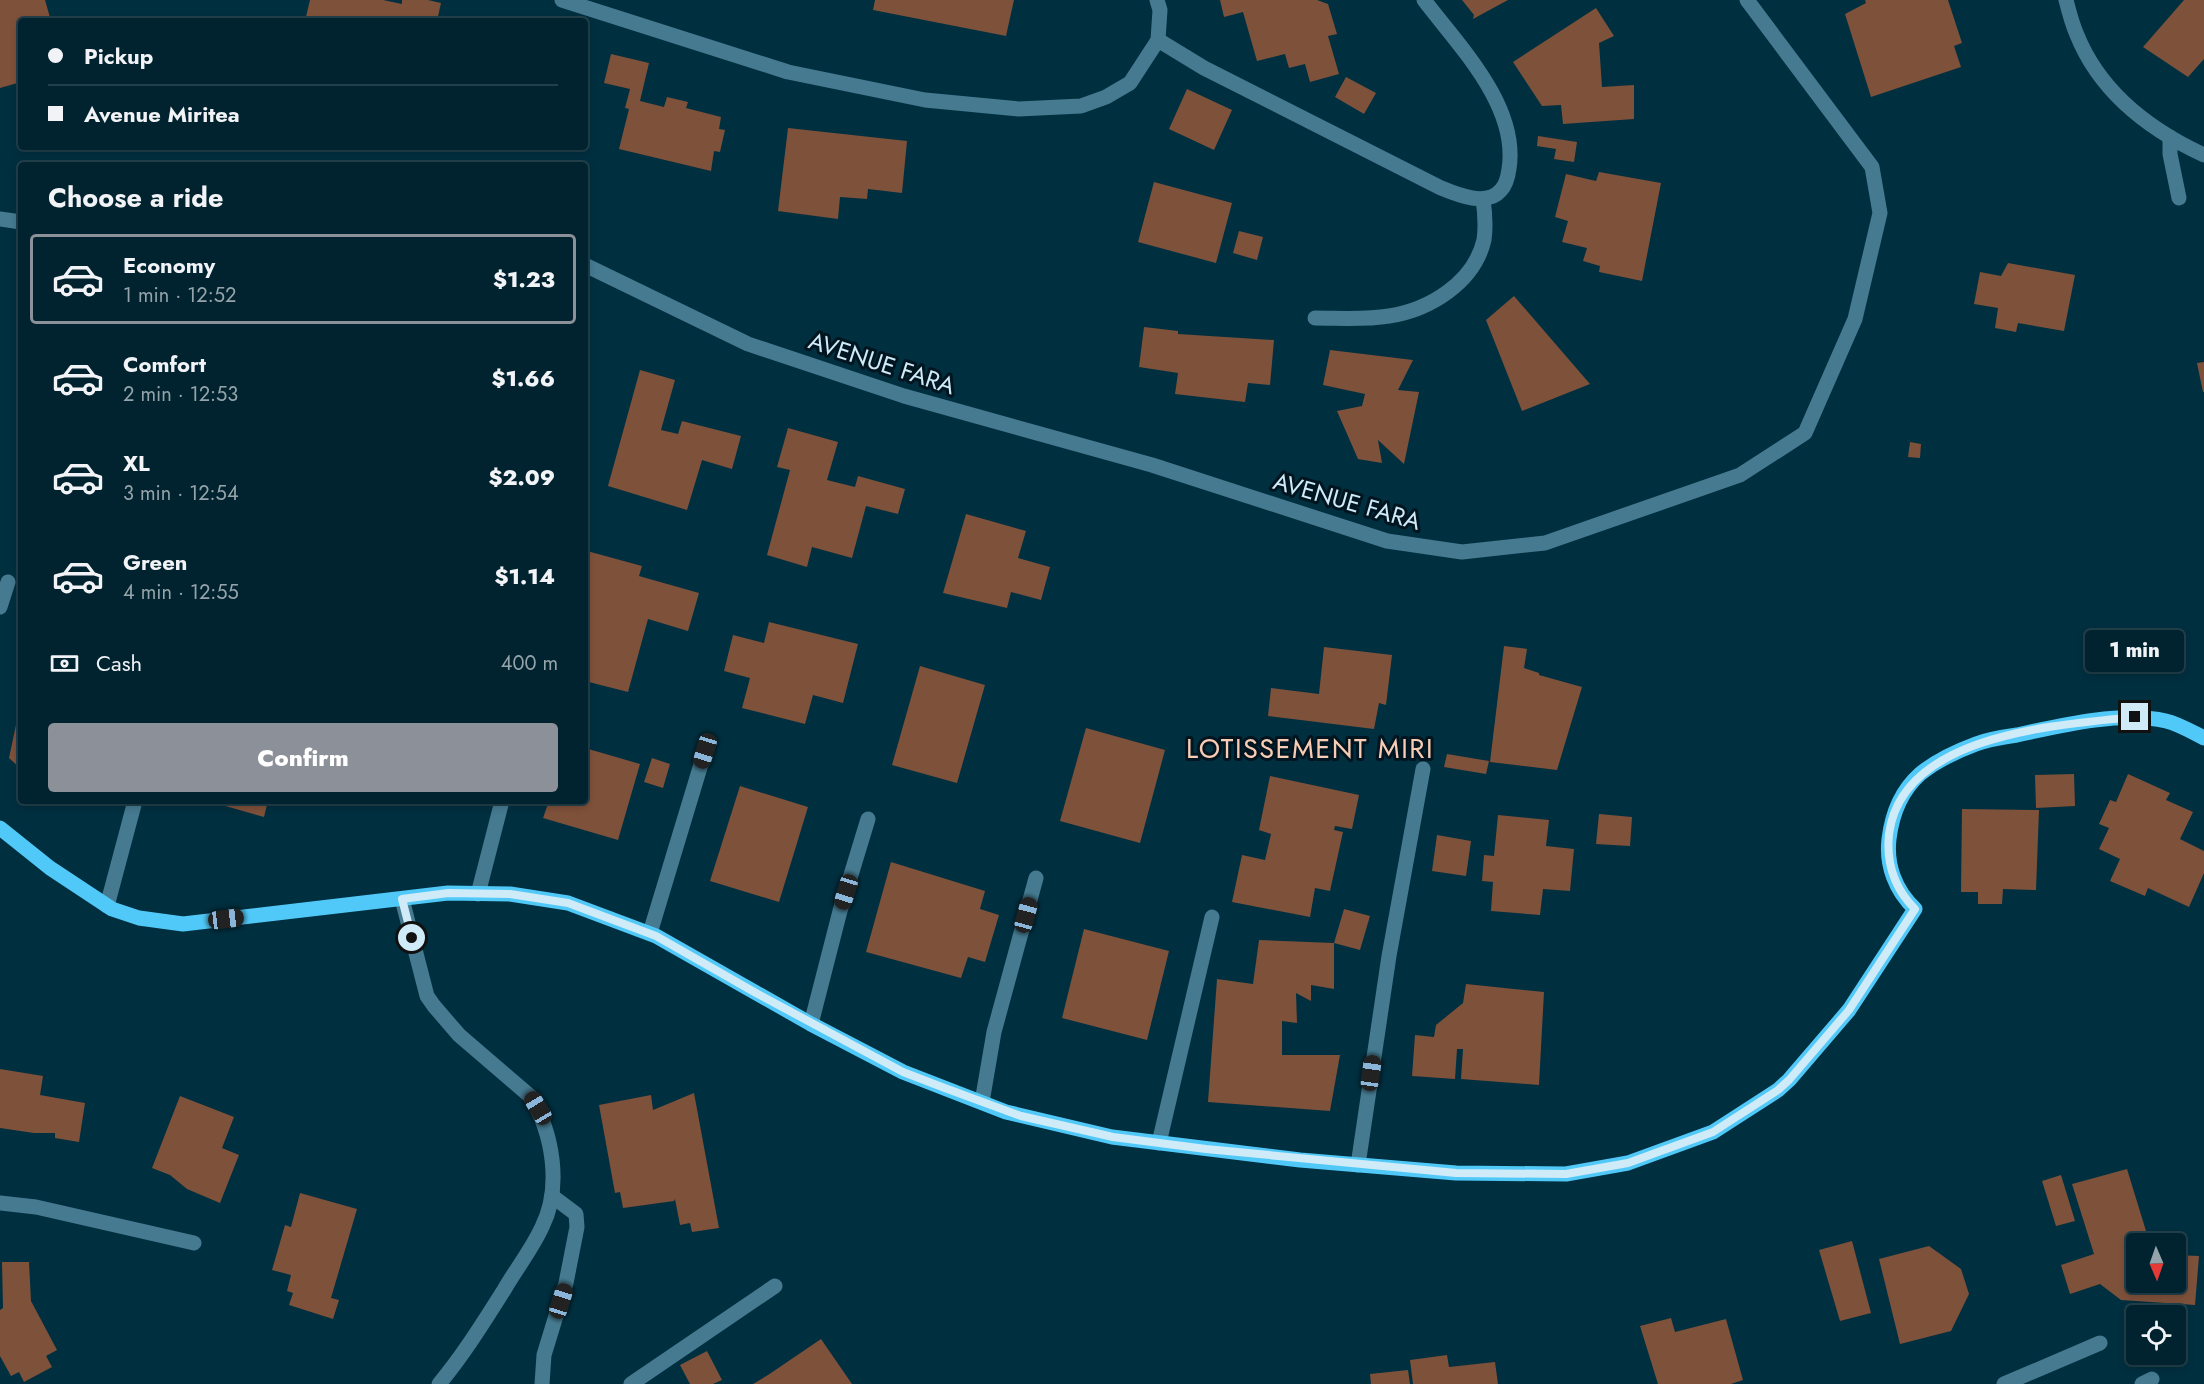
<!DOCTYPE html>
<html lang="en">
<head>
<meta charset="utf-8">
<style>
  :root { --surface:#00232f; --page:#0a2b37; --text:#f1f3f6; --muted:#95a4aa; --line:#22404b; --accent:#8c9099 }
  body { margin:0; font-family:Jost,sans-serif; background:var(--page); color:var(--text); height:100vh; display:flex; flex-direction:column; font-size:22px; white-space:nowrap }
  * { box-sizing:border-box; margin:0 }
  p { font-size:20px; color:var(--muted) }
  .icon { flex:none; width:33px; height:33px; fill:none; stroke:currentColor; stroke-width:2; stroke-linecap:round; stroke-linejoin:round }
  .map { position:relative; flex:1; overflow:hidden }
  .details { position:absolute; left:18px; top:162px; width:570px; height:642px; display:flex; flex-direction:column; background:var(--surface); border-radius:6px; box-shadow:0 3px 9px #0003,0 0 0 2px var(--line) }
  .details>* { flex:none }
  .guide { position:absolute; left:18px; top:18px; width:570px; height:132px; border-radius:6px; box-shadow:0 3px 9px #0003,0 0 0 2px var(--line); display:grid; align-content:center; height:132px; padding:0 30px; background:var(--surface) }
  .needle { width:39px; rotate:178deg }
  .fabs { position:absolute; left:2126px; top:1233px; display:grid; gap:12px }
  .fabs a { display:grid; place-items:center; width:60px; height:60px; border-radius:6px; background:var(--surface); box-shadow:0 3px 9px #0003,0 0 0 2px var(--line); font-size:30px }
  .end { position:absolute; width:27px; height:27px; margin:-14px; border:8px solid #cfebf8; background:#111; box-shadow:0 0 0 3px #111 }
  .from { border-radius:50% }
  .bubble { position:absolute; height:42px; border-radius:6px; background:var(--surface); box-shadow:0 3px 9px #0003,0 0 0 2px var(--line); font-size:20px; font-weight:800; line-height:42px; text-align:center }
  .car { position:absolute; width:18px; height:36px; margin:-18px -9px; border-radius:8px; box-shadow:0 0 4px 2px #0007; background:linear-gradient(#222 24%,#8ab4d8 0 40%,#222 0 76%,#8ab4d8 0 86%,#222 0) }
  .guide b { display:flex; align-items:center; gap:21px; height:57px; font-size:22px }
  .guide b+b { border-top:2px solid var(--line) }
  .guide i { width:15px; height:15px; background:var(--text) }
  ul { padding:0; list-style:none }
  li { display:flex; align-items:center; gap:18px; height:90px; margin:0 12px 9px; padding:0 18px; border:3px solid transparent; border-radius:6px }
  li div { flex:1 }
  li b { display:block; font-size:22px }
  li em { font-style:normal; font-weight:800 }
  li.selected { border-color:var(--accent) }
  li>.icon { width:54px; height:54px; stroke-width:1.5 }
  h2 { padding:0 30px; font-size:27px; line-height:72px }
  .pay { display:flex; align-items:center; gap:15px; height:66px; padding:0 30px; font-size:22px }
  .pay p { margin-inline-start:auto }
  .action { display:flex; gap:12px; margin-top:auto; padding:12px 30px }
  .action a { flex:1; height:69px; border-radius:6px; background:var(--accent); color:#fff; font-size:24px; font-weight:800; line-height:69px; text-align:center }
  .map>svg:first-child { display:block }
  .building { fill:#7e513a }
  .lines { fill:none; stroke-linecap:round; stroke-linejoin:round }
  .minor { stroke:#457a90; stroke-width:15 }
  .major { stroke:#50c9f8; stroke-width:15 }
  .route { stroke:#cfebf8; stroke-width:8 }
  .labels { text-anchor:middle; dominant-baseline:central; stroke-width:6; stroke-linejoin:round; paint-order:stroke }
  .street-label { font-size:24px; fill:#cfebf8; stroke:#00151f }
  .quarter-label { font-size:27px; letter-spacing:1.5px; fill:#f9ccb5; stroke:#00151f }
</style>
</head>
<body>
<div class="map">
<svg width="2204" height="1384" viewBox="0 0 2204 1384">
  <rect width="100%" height="100%" fill="#002f3f"/>
  <!-- building -->
  <g class="building">
    <path d="M0,0H45L51,21H21V82L0,88Z"/>
    <path d="M310,0H383L402,4V0H428L441,3L437,21H305Z"/>
    <path d="M875,0H1014L1006,36L873,10Z"/>
    <path d="M1220,0H1317L1328,4L1337,34L1328,36L1339,74L1310,82L1305,64L1289,68L1285,54L1257,61L1243,12L1224,17Z"/>
    <path d="M1462,0H1508L1473,19L1474,15Z"/>
    <path d="M1865,0H1948L1962,43L1954,46L1961,67L1871,97L1845,14L1866,3Z"/>
    <path d="M2184,0H2204V59L2188,77L2143,47Z"/>
    <path d="M1596,8L1614,36L1599,43L1602,87L1634,85V119L1563,124L1561,105L1542,106L1513,62Z"/>
    <path d="M611,54L649,63L640,101L664,107L667,97L688,102L686,108L721,117L719,129L725,130L720,152L714,151L711,171L619,149L629,109L625,108L630,89L604,83Z"/>
    <path d="M1346,77L1376,93L1364,114L1335,97Z"/>
    <path d="M1187,89L1232,110L1214,150L1169,129Z"/>
    <path d="M788,128L907,141L902,193L868,189L867,199L840,197L838,219L778,211Z"/>
    <path d="M1538,136L1577,142L1574,162L1554,159L1556,149L1537,146Z"/>
    <path d="M1599,172L1661,183L1642,281L1599,272L1600,266L1583,261L1587,248L1562,242L1568,221L1555,217L1566,174L1596,181Z"/>
    <path d="M1154,182L1232,203L1216,263L1138,242Z"/>
    <path d="M1239,231L1263,237L1257,260L1233,253Z"/>
    <path d="M2008,263L2075,275L2064,331L2018,323L2016,332L1995,328L1998,308L1974,304L1980,272L2001,276Z"/>
    <path d="M1514,296L1590,384L1522,411L1486,320Z"/>
    <path d="M1144,327L1178,331V334L1274,340L1270,385L1248,383L1245,402L1175,394L1178,373L1139,367Z"/>
    <path d="M1330,350L1413,360L1398,390L1419,392L1404,464L1378,440L1382,463L1358,459L1337,411L1362,406L1365,394L1323,385Z"/>
    <path d="M2204,362V392H2203L2197,363Z"/>
    <path d="M640,370L675,380L661,430L678,434L682,421L741,436L732,469L702,460L687,510L608,486Z"/>
    <path d="M788,428L838,442L827,480L855,487L858,476L905,489L898,514L866,506L852,558L812,547L807,567L767,555L790,470L777,467Z"/>
    <path d="M1910,442L1921,444L1920,458L1908,457Z"/>
    <path d="M966,514L1026,531L1018,558L1050,567L1041,600L1011,592L1007,608L943,593Z"/>
    <path d="M587,551L642,566L639,576L699,593L688,631L648,619L628,692L585,681Z"/>
    <path d="M769,622L858,644L843,703L813,695L805,724L742,708L750,678L724,671L733,635L764,643Z"/>
    <path d="M1504,646L1527,649L1524,668L1539,673V675L1582,687L1557,770L1490,762Z"/>
    <path d="M1324,647L1392,655L1386,705L1379,703L1374,729L1268,716L1271,688L1319,694Z"/>
    <path d="M920,666L985,685L957,783L892,765Z"/>
    <path d="M20,706H21V769L9,758Z"/>
    <path d="M1086,728L1165,750L1140,843L1060,821Z"/>
    <path d="M585,748L640,764L618,840L543,818L549,801H585Z"/>
    <path d="M1447,754L1489,761L1486,774L1444,767Z"/>
    <path d="M652,758L670,764L663,788L644,782Z"/>
    <path d="M2074,774L2075,806L2036,808L2035,775Z"/>
    <path d="M2128,774L2170,793L2166,800L2193,812L2180,839L2204,851V873L2189,907L2148,888L2145,896L2110,881L2120,859L2099,849L2109,828L2099,824L2110,800L2116,802Z"/>
    <path d="M1270,776L1359,795L1352,829L1335,826L1334,830L1343,832L1330,891L1315,888L1310,917L1232,902L1242,855L1265,860L1271,834L1259,830Z"/>
    <path d="M740,786L808,807L779,902L710,881Z"/>
    <path d="M208,801H268L264,817Z"/>
    <path d="M1962,809L2039,810L2036,890L2003,889L2002,904H1978V892H1961Z"/>
    <path d="M1599,814L1632,817L1630,846L1596,844Z"/>
    <path d="M1498,815L1549,820L1546,846L1574,849L1570,891L1543,889L1540,915L1491,911L1493,882L1482,881L1484,855L1494,856Z"/>
    <path d="M1437,835L1471,841L1466,876L1432,871Z"/>
    <path d="M891,862L985,891L980,909L999,915L985,962L968,957L961,978L866,952Z"/>
    <path d="M1344,909L1370,916L1360,950L1334,943V989L1311,985V1001L1296,993L1297,1023L1282,1021V1055H1340L1330,1111L1208,1102L1217,979L1253,984L1259,940L1334,943Z"/>
    <path d="M1084,929L1169,951L1147,1040L1062,1018Z"/>
    <path d="M1466,984L1544,992L1539,1085L1461,1079L1463,1049H1457L1455,1079L1412,1076L1415,1035L1434,1037L1436,1025L1463,1003Z"/>
    <path d="M0,1069L43,1076L40,1095L85,1103L79,1142L55,1138V1133H34L0,1128Z"/>
    <path d="M694,1093L719,1228L692,1232L690,1223L680,1225L675,1199L674,1201L623,1208L620,1192L615,1193L599,1105L651,1095L653,1110Z"/>
    <path d="M180,1096L234,1117L222,1148L239,1155L220,1203L187,1189L170,1175L152,1168Z"/>
    <path d="M2127,1169L2150,1244H2136V1282H2175V1255L2199,1256L2195,1305L2121,1300L2100,1284L2070,1294L2061,1265L2094,1254L2072,1184Z"/>
    <path d="M2061,1175L2075,1221L2056,1226L2042,1181Z"/>
    <path d="M300,1193L357,1209L331,1298L339,1300L333,1319L289,1305L293,1293L287,1291L291,1275L272,1270L285,1225L291,1227Z"/>
    <path d="M1852,1241L1871,1313L1840,1321L1819,1250Z"/>
    <path d="M1929,1246L1961,1269L1969,1294L1951,1331L1900,1344L1879,1259Z"/>
    <path d="M2,1262H29L31,1301L57,1350L46,1356L52,1367L24,1382L19,1372L11,1376L0,1356V1310L3,1308Z"/>
    <path d="M1671,1318L1675,1332L1726,1319L1743,1380L1731,1384H1658L1640,1326Z"/>
    <path d="M821,1339L852,1384H753L768,1375Z"/>
    <path d="M707,1351L722,1380L713,1384H690L680,1365Z"/>
    <path d="M1447,1355L1449,1367L1495,1362L1498,1384H1413L1410,1360Z"/>
    <path d="M1408,1370L1410,1384H1371L1370,1374Z"/>
  </g>
  <g class="lines">
    <!-- minor -->
    <g class="minor">
      <path d="M562,0L788,72L925,100L1019,109L1081,106L1106,97L1130,83L1158,40L1160,10L1157,0"/>
      <path d="M2066,0C2069,12 2072,24 2077,35C2100,92 2150,130 2204,155"/>
      <path d="M1158,40L1204,68L1441,188C1458,195 1487,207 1501,190C1506,185 1508,176 1509,169C1519,106 1459,46 1424,0"/>
      <path d="M2170,137V154L2179,198"/>
      <path d="M0,219L21,222"/>
      <path d="M585,265L748,344L904,396L1152,465L1387,541L1462,552L1545,543L1740,475L1805,433L1855,319L1880,213L1872,167L1747,0"/>
      <path d="M1315,318C1339,318 1365,320 1389,316C1429,310 1474,283 1484,240C1486,226 1485,213 1483,199"/>
      <path d="M0,607L8,582"/>
      <path d="M478,894L502,801"/>
      <path d="M402,899L427,996L434,1006L459,1035L530,1096C553,1133 562,1187 542,1227C532,1249 516,1269 504,1290C483,1323 464,1354 439,1384"/>
      <path d="M107,906L135,801"/>
      <path d="M650,933L705,751"/>
      <path d="M811,1024L840,911L868,819"/>
      <path d="M982,1102L994,1032L1036,878"/>
      <path d="M1159,1143L1212,917"/>
      <path d="M1358,1165L1389,956L1423,769"/>
      <path d="M0,1203L36,1207L194,1243"/>
      <path d="M542,1384L544,1355L566,1283L577,1227L576,1214L552,1196"/>
      <path d="M631,1384L775,1286"/>
      <path d="M2004,1384L2100,1343"/>
      <path d="M2142,1384L2152,1379"/>
    </g>
    <!-- major -->
    <path class="major" d="M0,828L50,868L112,909L139,918L183,924L448,893L510,894L568,903L656,936L811,1024L903,1072L1006,1112L1112,1137L1300,1160L1456,1173L1566,1174L1628,1163L1713,1132L1778,1090L1789,1080L1849,1010L1915,909C1895,890 1886,865 1889,839C1892,814 1901,791 1920,774C1936,761 1957,751 1976,744C1989,739 2003,737 2017,735C2062,725 2121,711 2166,721C2179,724 2192,732 2204,738"/>
  </g>
  <g class="lines">
    <!-- route -->
    <path class="route" d="M412,938L402,899L448,893L510,894L568,903L656,936L756,993L903,1072L942,1087L1021,1116L1113,1137L1206,1149L1456,1173L1566,1174L1628,1163L1713,1132L1778,1090L1789,1080L1849,1010L1915,909C1894,888 1886,863 1889,834C1902,734 2056,725 2135,717"/>
  </g>
  <g class="labels">
    <!-- street labels -->
    <g class="street-label">
      <text transform="translate(882 363) rotate(18)">AVENUE FARA</text>
      <text transform="translate(1347 501) rotate(16)">AVENUE FARA</text>
    </g>
    <!-- quarter labels -->
    <g class="quarter-label">
      <text x="1310" y="748">LOTISSEMENT MIRI</text>
    </g>
  </g>
</svg>
<div class="fabs">
<a><svg class="needle" viewBox="-14 -14 28 28"><path d="M0-13l5 13h-10z" fill="#e53935"/><path d="M0 13l5-13h-10z" fill="#95a4aa"/></svg></a>
<a><svg class="icon" aria-label="locate" viewBox="0 0 24 24"><circle cx="12" cy="12" r="6"/><path d="M12 2v4M12 18v4M2 12h4M18 12h4"/></svg></a>
</div>
<i class="end from" style="left:412px;top:938px"></i>
<i class="end" style="left:2135px;top:717px"></i>
<div class="bubble" style="left:2085px;top:630px;width:99px">1 min</div>
<i class="car" style="left:705px;top:751px;rotate:197deg"></i>
<i class="car" style="left:846px;top:892px;rotate:197deg"></i>
<i class="car" style="left:1026px;top:915px;rotate:15deg"></i>
<i class="car" style="left:226px;top:919px;rotate:83deg"></i>
<i class="car" style="left:1371px;top:1073px;rotate:8deg"></i>
<i class="car" style="left:538px;top:1108px;rotate:329deg"></i>
<i class="car" style="left:561px;top:1301px;rotate:17deg"></i>
<div class="guide">
<b><i class="from"></i>Pickup</b>
<b><i></i>Avenue Miritea</b>
</div>
<section class="details">
<h2>Choose a ride</h2>
<ul>
<li class="selected"><svg class="icon" aria-label="car" viewBox="0 0 24 24"><path d="M5 17H2v-5l4-1 3-4h7l3 4 3 1v5h-3M9 17h6M6 11h13"/><circle cx="7" cy="17" r="2"/><circle cx="17" cy="17" r="2"/></svg><div><b>Economy</b><p>1 min · 12:52</p></div><em>$1.23</em></li>
<li><svg class="icon" aria-label="car" viewBox="0 0 24 24"><path d="M5 17H2v-5l4-1 3-4h7l3 4 3 1v5h-3M9 17h6M6 11h13"/><circle cx="7" cy="17" r="2"/><circle cx="17" cy="17" r="2"/></svg><div><b>Comfort</b><p>2 min · 12:53</p></div><em>$1.66</em></li>
<li><svg class="icon" aria-label="car" viewBox="0 0 24 24"><path d="M5 17H2v-5l4-1 3-4h7l3 4 3 1v5h-3M9 17h6M6 11h13"/><circle cx="7" cy="17" r="2"/><circle cx="17" cy="17" r="2"/></svg><div><b>XL</b><p>3 min · 12:54</p></div><em>$2.09</em></li>
<li><svg class="icon" aria-label="car" viewBox="0 0 24 24"><path d="M5 17H2v-5l4-1 3-4h7l3 4 3 1v5h-3M9 17h6M6 11h13"/><circle cx="7" cy="17" r="2"/><circle cx="17" cy="17" r="2"/></svg><div><b>Green</b><p>4 min · 12:55</p></div><em>$1.14</em></li>
</ul>
<div class="pay"><svg class="icon" aria-label="cash" viewBox="0 0 24 24"><path d="M3 7h18v10H3z"/><circle cx="12" cy="12" r="2"/></svg>Cash<p>400 m</p></div>
<div class="action"><a>Confirm</a></div>
</section>
</div>
</body>
</html>
